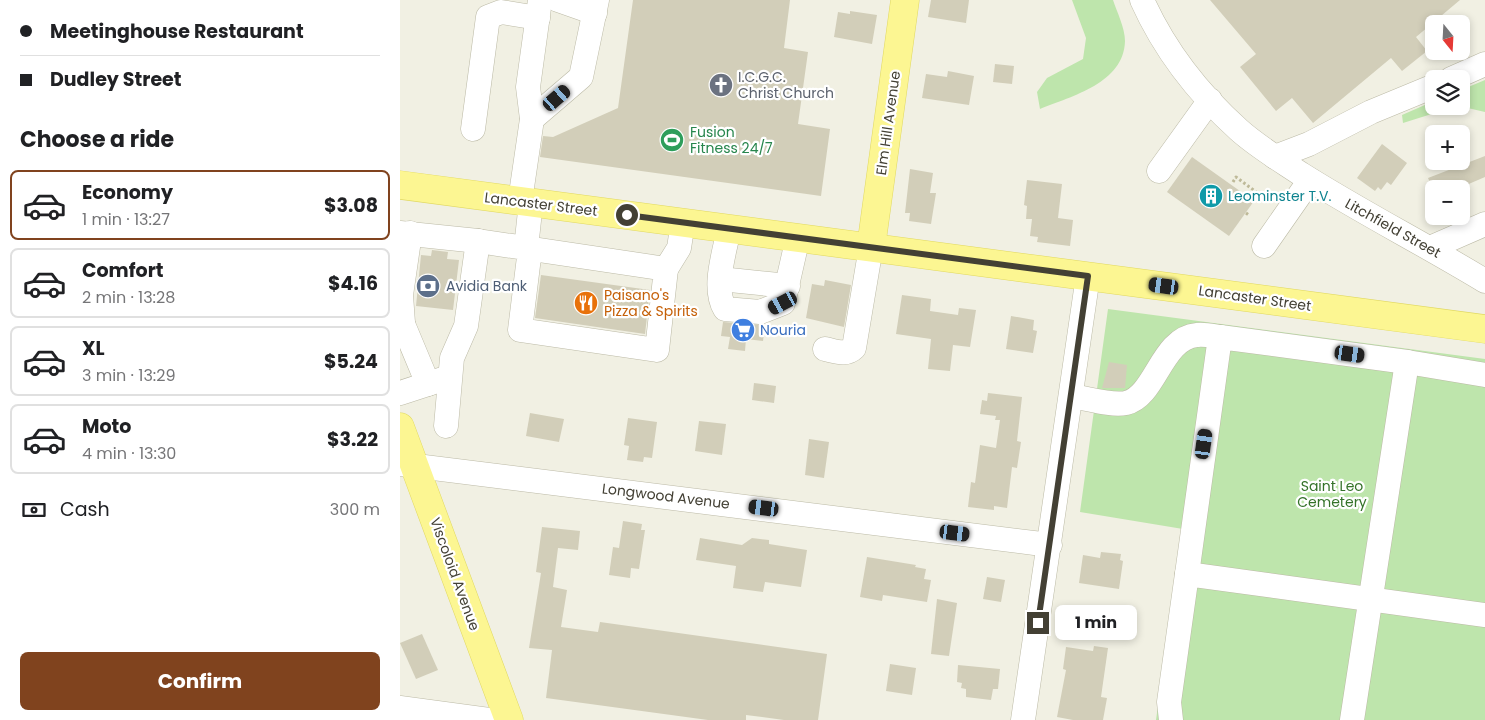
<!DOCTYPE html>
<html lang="en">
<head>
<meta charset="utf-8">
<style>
  :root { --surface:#fff; --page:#f6f6f6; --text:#202124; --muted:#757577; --line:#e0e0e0; --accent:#80431e }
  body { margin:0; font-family:Poppins,sans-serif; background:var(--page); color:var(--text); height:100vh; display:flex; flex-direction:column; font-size:19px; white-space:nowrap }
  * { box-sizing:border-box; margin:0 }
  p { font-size:16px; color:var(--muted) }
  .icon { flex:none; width:28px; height:28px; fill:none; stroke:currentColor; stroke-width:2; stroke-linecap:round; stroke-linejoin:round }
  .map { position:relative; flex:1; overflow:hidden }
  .side { display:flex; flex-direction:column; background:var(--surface); width:400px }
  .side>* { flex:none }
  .guide { display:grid; align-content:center; height:110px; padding:0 20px; background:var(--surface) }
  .needle { width:32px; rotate:162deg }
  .buttons { position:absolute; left:1025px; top:15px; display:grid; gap:10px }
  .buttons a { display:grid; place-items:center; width:45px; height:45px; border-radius:8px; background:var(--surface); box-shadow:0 2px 8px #0003; font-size:25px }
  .end { position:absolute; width:22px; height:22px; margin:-11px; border:6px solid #434034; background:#fff; box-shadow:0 0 0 2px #fff }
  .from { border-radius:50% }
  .bubble { position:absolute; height:35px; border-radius:8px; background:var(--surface); box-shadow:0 2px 8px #0003; font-size:16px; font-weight:700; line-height:35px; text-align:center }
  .car { position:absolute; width:15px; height:30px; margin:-15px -8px; border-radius:6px; box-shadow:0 0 4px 1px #0007; background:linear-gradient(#222 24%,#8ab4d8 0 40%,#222 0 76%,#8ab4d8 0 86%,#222 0) }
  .guide b { display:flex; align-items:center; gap:18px; height:48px; font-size:19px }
  .guide b+b { border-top:1px solid var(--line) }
  .guide i { width:12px; height:12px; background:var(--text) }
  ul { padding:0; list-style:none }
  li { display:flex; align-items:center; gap:15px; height:70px; margin:0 10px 8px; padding:0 10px; border:2px solid var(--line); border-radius:8px }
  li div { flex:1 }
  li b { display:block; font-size:19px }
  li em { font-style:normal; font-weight:700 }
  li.active { border-color:var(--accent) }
  li>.icon { width:45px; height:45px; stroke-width:1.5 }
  h2 { padding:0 20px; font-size:22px; line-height:60px }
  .pay { display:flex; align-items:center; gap:12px; height:55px; padding:0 20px; font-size:19px }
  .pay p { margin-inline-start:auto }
  .primary-button { display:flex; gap:10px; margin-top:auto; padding:10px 20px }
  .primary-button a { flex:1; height:58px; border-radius:8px; background:var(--accent); color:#fff; font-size:20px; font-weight:700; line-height:58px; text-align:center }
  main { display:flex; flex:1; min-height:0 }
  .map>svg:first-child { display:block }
  .green { fill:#bee5ac }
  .building { fill:#d2ceb9 }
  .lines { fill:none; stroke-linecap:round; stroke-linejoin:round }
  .minor-casing { stroke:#bcbaa6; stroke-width:25 }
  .major-casing { stroke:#e0d862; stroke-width:29 }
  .path { stroke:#beb998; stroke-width:3; stroke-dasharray:2.5 2.5; stroke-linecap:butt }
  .minor { stroke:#fff; stroke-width:24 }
  .major { stroke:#fcf692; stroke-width:28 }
  .route { stroke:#434034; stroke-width:6 }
  .labels { text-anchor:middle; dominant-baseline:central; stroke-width:4.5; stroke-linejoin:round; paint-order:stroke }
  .worship-label { font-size:14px; fill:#5b616d; stroke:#fff; text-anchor:start }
  .street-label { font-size:14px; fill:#434034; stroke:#fff }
  .leisure-label { font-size:14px; fill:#27864d; stroke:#fff; text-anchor:start }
  .culture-label { font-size:14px; fill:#0d838f; stroke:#fff; text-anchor:start }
  .service-label { font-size:14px; fill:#4e5e75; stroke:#fff; text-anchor:start }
  .food-label { font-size:14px; fill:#c56008; stroke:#fff; text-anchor:start }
  .shop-label { font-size:14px; fill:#366cbe; stroke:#fff; text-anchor:start }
  .park-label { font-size:14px; fill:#347229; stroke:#fff }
</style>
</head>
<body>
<main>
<section class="side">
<div class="guide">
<b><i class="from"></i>Meetinghouse Restaurant</b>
<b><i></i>Dudley Street</b>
</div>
<h2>Choose a ride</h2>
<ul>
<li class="active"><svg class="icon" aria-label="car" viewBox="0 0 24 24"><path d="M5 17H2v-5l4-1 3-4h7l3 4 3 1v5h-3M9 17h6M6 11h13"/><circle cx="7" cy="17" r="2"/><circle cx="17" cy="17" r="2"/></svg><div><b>Economy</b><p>1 min · 13:27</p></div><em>$3.08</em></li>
<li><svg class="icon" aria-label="car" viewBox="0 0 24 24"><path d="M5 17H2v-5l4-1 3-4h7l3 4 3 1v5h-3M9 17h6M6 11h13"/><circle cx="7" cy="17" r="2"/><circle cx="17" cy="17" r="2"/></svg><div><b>Comfort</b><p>2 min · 13:28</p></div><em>$4.16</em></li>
<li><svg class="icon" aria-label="car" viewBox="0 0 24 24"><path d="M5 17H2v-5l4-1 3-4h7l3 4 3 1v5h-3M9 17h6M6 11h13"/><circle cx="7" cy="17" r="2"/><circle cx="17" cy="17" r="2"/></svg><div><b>XL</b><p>3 min · 13:29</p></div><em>$5.24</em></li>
<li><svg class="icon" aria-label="car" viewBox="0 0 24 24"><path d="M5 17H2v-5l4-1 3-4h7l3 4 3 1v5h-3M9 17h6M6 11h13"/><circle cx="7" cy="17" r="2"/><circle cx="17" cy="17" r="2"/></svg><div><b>Moto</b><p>4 min · 13:30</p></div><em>$3.22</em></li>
</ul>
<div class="pay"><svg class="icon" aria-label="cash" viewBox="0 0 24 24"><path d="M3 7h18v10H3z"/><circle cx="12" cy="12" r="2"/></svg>Cash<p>300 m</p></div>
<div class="primary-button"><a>Confirm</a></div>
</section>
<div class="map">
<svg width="1085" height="720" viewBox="0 0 1085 720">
  <rect width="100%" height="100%" fill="#f1f0e3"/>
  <!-- green -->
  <g class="green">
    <path d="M672,0H713C717,12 725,28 725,41C724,83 672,96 640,109L637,92L647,78L683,59L686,38Z"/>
    <path d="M1085,80V112L1059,106H1061V90Z"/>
    <path d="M1034,101V106H1057L1003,123L1002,115Z"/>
    <path d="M708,309L1085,359V720H756L783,529L680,512Z"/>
  </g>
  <!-- building -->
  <g class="building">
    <path d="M233,0H390L384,48L408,52L398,124L430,129L421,196L140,157L143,136L153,137L218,108Z"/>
    <path d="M531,0H569L566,23L528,17Z"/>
    <path d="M810,0H1060L1016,37L1027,51L1002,71L991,58L913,123L892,98L876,111L840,67L856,54Z"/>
    <path d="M450,11L477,15L472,44L434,37L438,12L450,14Z"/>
    <path d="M595,64L614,66L612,84L593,82Z"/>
    <path d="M548,71L574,76L569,105L522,98L526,74L547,77Z"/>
    <path d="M982,144L1007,163L991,185L987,182L981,190L978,187L975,191L957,178Z"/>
    <path d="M1085,156V177L1057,189H1033L1028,178Z"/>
    <path d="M792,157L854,201L829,236L767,192Z"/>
    <path d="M510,169L533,173L530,193H536L531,224L509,221L510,213H505Z"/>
    <path d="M627,180L662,184L658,218L673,220L670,246L637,242L638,237L630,236L632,219H626L627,206L624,205Z"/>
    <path d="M32,250L48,252L47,259L59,260L53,310L16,306L21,255L31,256Z"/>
    <path d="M141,275L250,290L245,334L135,318Z"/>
    <path d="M425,280L451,285L444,327L406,318L412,284L424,286Z"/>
    <path d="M502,295L531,299L530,311L558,315L559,308L576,310L570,347L553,345L550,371L528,369L531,339L496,334Z"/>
    <path d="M611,316L634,320L633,330L637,331L633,353L606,349Z"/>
    <path d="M323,322L365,325L363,341L346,339L345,351L328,349L330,337L321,336Z"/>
    <path d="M709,362L727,365L725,388H702Z"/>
    <path d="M354,383L376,386L374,403L352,400Z"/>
    <path d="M588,393L622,397L617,441L621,442L617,468L612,467L607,508L594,506V510L568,507L571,482L575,483L580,445L596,448L600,420H595L596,416L580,414L582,400L587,401Z"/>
    <path d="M130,413L164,419L159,442L126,436Z"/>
    <path d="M228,418L257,422L252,458L244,457L243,462L227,460L229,446L224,445Z"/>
    <path d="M299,421L326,424L322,455L295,451Z"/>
    <path d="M409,439L429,442L424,478L405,475Z"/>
    <path d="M223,521L242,524L241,530H245L239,569L231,568L230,578L209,575L213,547L219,548Z"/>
    <path d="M142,527L180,531L178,550L158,548L153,587L167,590L161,627L198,632L200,622L427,654L418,720H384L346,715V720H308L146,698L152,650L129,648L141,573L136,572Z"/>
    <path d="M300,538L342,545L352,538L369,540V544L407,550L401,587L365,582L363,592L333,588L336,566L296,560Z"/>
    <path d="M701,552L721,554L720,560L723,561L719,589L679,583L683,555L700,558Z"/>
    <path d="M467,557L516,565L515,567L526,569L524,579L531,580L527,602L483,595L482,601L460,597Z"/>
    <path d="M587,577L605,580L601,602L583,599Z"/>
    <path d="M537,599L557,603L549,656L531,654Z"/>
    <path d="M22,634L38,670L16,679L0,643Z"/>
    <path d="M694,646L708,648L701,697L707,698L703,720H673L657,717L666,670L663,669L666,647L693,651Z"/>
    <path d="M490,664L516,668L512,695L486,691Z"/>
    <path d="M558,665L600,669L598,689H593L591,700L566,697V689L561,688L562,683L557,682Z"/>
  </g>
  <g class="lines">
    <!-- minor casing -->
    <g class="minor-casing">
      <g id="minor">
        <path d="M158,0L195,13"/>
        <path d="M742,0C764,49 799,94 839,130C858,147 880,160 901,174C961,212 1024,244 1085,281"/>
        <path d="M1051,79L1085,64"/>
        <path d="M132,119L181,77L197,0"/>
        <path d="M73,129L88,17L101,12L138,18"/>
        <path d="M875,157L909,144L971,112L1034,86"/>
        <path d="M759,171L810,100"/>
        <path d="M120,201L132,119L128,87L140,0"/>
        <path d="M329,228C325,252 312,287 325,309L360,312L383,303L398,237"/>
        <path d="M0,233L78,241L266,269L257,350L120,330L130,249"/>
        <path d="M864,246L910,180"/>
        <path d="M126,248L131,202"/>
        <path d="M1030,248L1085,224"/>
        <path d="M266,269L279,248L283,222"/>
        <path d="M320,279L388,286"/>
        <path d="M0,317L28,384"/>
        <path d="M3,323L1,295L10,233"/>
        <path d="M425,349C435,351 446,356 454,348L471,247"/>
        <path d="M0,393L43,379"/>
        <path d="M671,396C687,398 710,406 726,403C756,396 761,338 797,335C804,334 813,336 820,337"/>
        <path d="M46,426L52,358L66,326L78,241"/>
        <path d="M0,464L650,545"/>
        <path d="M787,574L820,337L1007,362"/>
        <path d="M0,708L89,720"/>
        <path d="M623,720L688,276"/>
        <path d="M771,720L769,702L787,574L1085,615"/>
        <path d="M952,720L1007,362L1085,375"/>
      </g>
    </g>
    <!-- major casing -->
    <g class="major-casing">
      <g id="major">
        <path d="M0,185L1085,329"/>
        <path d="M471,247L505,0"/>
        <path d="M0,427L109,720"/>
      </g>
    </g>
    <!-- path -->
    <g class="path">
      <path d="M833,182L836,177L863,197"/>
      <path d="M846,213L850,216"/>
    </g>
    <!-- minor -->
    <use href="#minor" class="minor"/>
    <!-- major -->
    <use href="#major" class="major"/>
  </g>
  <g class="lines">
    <!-- route -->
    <path class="route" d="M227,215L688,276L638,623"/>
  </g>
  <!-- icons -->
  <defs>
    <g id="church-disc" transform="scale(1.25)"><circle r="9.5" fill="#6b7280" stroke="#fff"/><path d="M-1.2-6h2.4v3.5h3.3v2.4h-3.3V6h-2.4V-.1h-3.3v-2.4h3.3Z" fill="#fff"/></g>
    <g id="stadium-disc" transform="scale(1.25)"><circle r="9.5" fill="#2e9e5b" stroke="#fff"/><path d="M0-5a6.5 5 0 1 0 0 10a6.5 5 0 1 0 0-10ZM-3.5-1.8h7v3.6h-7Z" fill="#fff"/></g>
    <g id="building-disc" transform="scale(1.25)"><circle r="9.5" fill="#0f9aa8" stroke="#fff"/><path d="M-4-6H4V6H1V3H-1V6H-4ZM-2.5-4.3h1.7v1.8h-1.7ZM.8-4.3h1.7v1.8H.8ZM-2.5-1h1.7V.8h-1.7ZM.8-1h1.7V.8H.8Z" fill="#fff"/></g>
    <g id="bank-disc" transform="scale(1.25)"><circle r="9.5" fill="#5c6f8a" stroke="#fff"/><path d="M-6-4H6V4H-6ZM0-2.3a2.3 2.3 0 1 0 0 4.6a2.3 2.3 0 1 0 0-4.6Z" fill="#fff"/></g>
    <g id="restaurant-disc" transform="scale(1.25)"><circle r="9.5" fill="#e8710a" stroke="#fff"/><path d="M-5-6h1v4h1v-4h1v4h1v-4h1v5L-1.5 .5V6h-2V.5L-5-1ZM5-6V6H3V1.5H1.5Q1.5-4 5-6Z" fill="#fff"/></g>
    <g id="supermarket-disc" transform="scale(1.25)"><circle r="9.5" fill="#3f7fe0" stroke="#fff"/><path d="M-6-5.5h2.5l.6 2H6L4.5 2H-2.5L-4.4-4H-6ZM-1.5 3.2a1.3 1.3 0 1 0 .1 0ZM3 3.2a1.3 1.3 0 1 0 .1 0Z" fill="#fff"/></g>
  </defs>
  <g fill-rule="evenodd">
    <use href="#church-disc" x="321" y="85"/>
    <use href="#stadium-disc" x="272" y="140"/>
    <use href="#building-disc" x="811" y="196"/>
    <use href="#bank-disc" x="28" y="286"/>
    <use href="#restaurant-disc" x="186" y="303"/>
    <use href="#supermarket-disc" x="343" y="330"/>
  </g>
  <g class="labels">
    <!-- worship labels -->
    <g class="worship-label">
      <text x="338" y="77">I.C.G.C.<tspan x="338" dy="16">Christ Church</tspan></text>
    </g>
    <!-- street labels -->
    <g class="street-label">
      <text transform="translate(488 123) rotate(-82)">Elm Hill Avenue</text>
      <text transform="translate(141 204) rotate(7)">Lancaster Street</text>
      <text transform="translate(993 228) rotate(29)">Litchfield Street</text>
      <text transform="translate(855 298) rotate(8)">Lancaster Street</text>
      <text transform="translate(266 496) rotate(7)">Longwood Avenue</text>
      <text transform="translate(55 574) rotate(70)">Viscoloid Avenue</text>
    </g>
    <!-- leisure labels -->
    <g class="leisure-label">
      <text x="290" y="132">Fusion<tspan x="290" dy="16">Fitness 24/7</tspan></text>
    </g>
    <!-- culture labels -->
    <g class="culture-label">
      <text x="828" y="196">Leominster T.V.</text>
    </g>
    <!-- service labels -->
    <g class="service-label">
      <text x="46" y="286">Avidia Bank</text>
    </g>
    <!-- food labels -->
    <g class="food-label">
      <text x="204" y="295">Paisano's<tspan x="204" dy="16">Pizza &amp; Spirits</tspan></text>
    </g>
    <!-- shop labels -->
    <g class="shop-label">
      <text x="360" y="330">Nouria</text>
    </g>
    <!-- park labels -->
    <g class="park-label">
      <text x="932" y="486">Saint Leo<tspan x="932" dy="16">Cemetery</tspan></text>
    </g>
  </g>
</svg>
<div class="buttons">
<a><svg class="needle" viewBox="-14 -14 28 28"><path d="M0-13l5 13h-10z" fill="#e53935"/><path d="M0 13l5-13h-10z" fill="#757577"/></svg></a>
<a><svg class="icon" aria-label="layers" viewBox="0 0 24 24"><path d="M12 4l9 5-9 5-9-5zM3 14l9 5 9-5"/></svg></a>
<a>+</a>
<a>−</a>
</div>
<i class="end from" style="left:227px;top:215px"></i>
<i class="end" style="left:638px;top:623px"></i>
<div class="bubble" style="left:655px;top:605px;width:82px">1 min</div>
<i class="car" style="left:157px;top:98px;rotate:49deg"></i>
<i class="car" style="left:764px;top:286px;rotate:278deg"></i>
<i class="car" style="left:383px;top:303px;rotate:242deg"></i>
<i class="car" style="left:950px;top:354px;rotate:98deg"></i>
<i class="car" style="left:804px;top:444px;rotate:8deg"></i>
<i class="car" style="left:364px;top:508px;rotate:277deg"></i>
<i class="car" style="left:555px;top:533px;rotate:97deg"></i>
</div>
</main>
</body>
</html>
